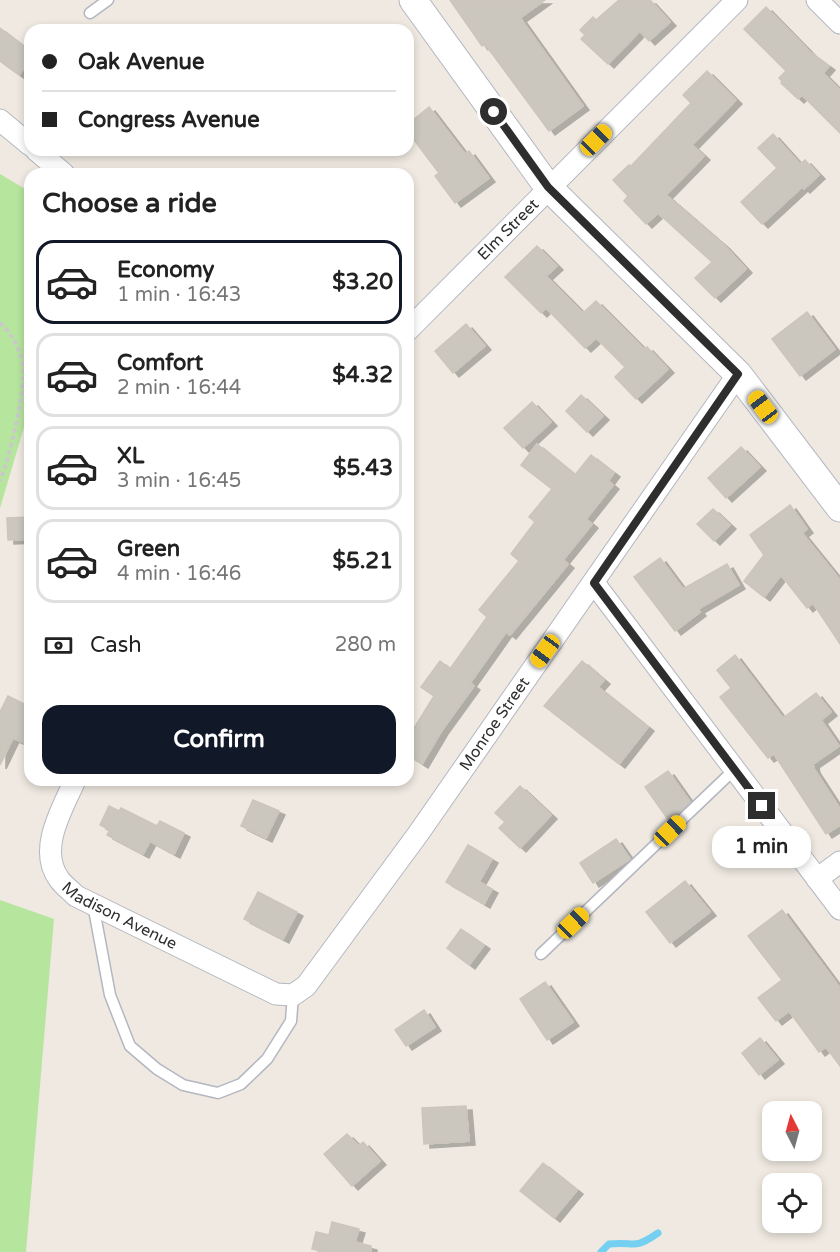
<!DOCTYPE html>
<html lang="en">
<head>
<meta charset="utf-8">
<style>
  :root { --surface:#fff; --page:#f2f2f2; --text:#222; --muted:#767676; --line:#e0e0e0; --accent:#111827 }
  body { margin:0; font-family:"Varela Round",sans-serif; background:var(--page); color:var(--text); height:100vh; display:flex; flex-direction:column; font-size:22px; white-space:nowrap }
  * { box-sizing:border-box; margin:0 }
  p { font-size:20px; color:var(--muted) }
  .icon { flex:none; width:33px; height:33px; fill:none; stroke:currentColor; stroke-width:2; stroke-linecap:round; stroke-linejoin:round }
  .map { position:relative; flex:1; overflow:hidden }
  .details { position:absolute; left:24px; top:168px; width:390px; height:618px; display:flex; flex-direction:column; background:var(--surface); border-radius:18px; box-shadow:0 3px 9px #0003 }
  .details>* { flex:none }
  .hud { position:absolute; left:24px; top:24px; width:390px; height:132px; border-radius:18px; box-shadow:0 3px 9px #0003; display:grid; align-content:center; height:132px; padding:0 18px; background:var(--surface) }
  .needle { width:39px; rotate:354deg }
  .tools { position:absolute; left:762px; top:1101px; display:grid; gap:12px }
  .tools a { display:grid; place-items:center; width:60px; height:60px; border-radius:12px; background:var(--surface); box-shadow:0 3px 9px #0003; font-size:30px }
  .end { position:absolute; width:27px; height:27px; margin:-14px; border:8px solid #2e2e2e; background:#fff; box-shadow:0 0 0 3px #fff }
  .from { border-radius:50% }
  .bubble { position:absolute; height:42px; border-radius:18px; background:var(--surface); box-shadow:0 3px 9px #0003; font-size:20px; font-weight:700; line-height:42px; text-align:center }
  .car { position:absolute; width:18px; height:36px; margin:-18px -9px; border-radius:8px; box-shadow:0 0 4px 2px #0007; background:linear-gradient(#f5c518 24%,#345 0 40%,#f5c518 0 76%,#345 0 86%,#f5c518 0) }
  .hud b { display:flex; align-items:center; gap:21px; height:57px; font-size:22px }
  .hud b+b { border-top:2px solid var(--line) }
  .hud i { width:15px; height:15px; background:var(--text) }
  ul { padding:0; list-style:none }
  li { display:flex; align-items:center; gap:18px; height:84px; margin:0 12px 9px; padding:0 6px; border:3px solid var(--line); border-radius:18px }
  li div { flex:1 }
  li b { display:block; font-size:22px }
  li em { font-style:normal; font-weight:700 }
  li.current { border-color:var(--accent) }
  li>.icon { width:54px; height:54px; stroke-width:1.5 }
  h2 { padding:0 18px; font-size:27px; line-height:72px }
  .pay { display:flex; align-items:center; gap:15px; height:66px; padding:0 18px; font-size:22px }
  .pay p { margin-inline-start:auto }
  .primary-button { display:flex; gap:12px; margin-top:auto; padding:12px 18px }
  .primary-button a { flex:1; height:69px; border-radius:18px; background:var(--accent); color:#fff; font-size:24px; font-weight:700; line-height:69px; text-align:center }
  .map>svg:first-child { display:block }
  .green { fill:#b6e59e }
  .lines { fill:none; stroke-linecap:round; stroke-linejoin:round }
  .stream { stroke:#75cff0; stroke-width:7 }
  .building { fill:#cbc7bf; stroke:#cbc5ba; stroke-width:1.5; filter:url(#shadow) }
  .service-casing { stroke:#b4b7c1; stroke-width:13 }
  .minor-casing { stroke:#b4b7c1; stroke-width:23 }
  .tertiary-casing { stroke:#b4b7c1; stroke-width:29 }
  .path { stroke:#c9c9c9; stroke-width:4; stroke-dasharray:4.5 3; stroke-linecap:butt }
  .service { stroke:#fff; stroke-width:10 }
  .minor { stroke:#fff; stroke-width:21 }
  .tertiary { stroke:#fff; stroke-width:27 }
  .route { stroke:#2e2e2e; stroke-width:8 }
  .labels { text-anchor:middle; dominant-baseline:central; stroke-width:6; stroke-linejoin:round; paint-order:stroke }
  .street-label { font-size:16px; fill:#2e2e2e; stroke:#fff }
</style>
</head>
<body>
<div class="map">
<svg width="840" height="1252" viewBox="0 0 840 1252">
  <defs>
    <filter id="shadow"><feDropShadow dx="6" dy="4" stdDeviation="0" flood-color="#0004"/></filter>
  </defs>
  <rect width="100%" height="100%" fill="#efe9e1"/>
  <!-- green -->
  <g class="green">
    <path d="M0,174L30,192V407L0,508Z"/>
    <path d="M0,900L54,919L26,1252H0Z"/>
  </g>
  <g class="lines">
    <!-- stream -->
    <path class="stream" d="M601,1252L609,1244C636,1241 632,1251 658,1233"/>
  </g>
  <!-- building -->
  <g class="building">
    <path d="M450,0H545L520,18L583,106L549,131L485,44L482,46Z"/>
    <path d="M619,0H650L670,22L649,41L640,31L608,64L581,39L585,35L580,30L593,17L596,20Z"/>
    <path d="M766,7L810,52L829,66L823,73L840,90V133L802,95L798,99L781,83L782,81L779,78L786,71L744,29Z"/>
    <path d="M0,28L30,51V60L19,75L0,61Z"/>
    <path d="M707,71L736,100L692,145L704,156L666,195L724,245L746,269L715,298L695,278L712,262L658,213L646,224L624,201L628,196L613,180L629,165L631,166L691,103L683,95Z"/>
    <path d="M429,107L465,154L469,151L489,178L455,203L435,176L439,173L408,132V124Z"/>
    <path d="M773,134L800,164L805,160L819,175L804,189L802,187L762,224L741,202L777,168L758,148Z"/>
    <path d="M537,246L557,266L546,276L583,313L596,301L644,349L647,347L668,369L636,399L615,377L625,367L596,338L585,348L546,308L541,313L505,277Z"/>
    <path d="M807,312L835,349L800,376L772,339Z"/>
    <path d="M466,324L485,346L453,373L435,351Z"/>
    <path d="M581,395L603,416L587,432L566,411Z"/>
    <path d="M532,402L551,422L523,448L504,428Z"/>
    <path d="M537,444L575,475L591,455L614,473L608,481L613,485L586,519L592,524L563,560L568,564L510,635L506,632L470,683L474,686L442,730L422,764L408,755V738L434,696L421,687L440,661L450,669L487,617L479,610L519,561L511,554L535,522L529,517L552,489L521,465Z"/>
    <path d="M741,447L760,467L726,498L708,478Z"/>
    <path d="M790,505L807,529L802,533L840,580V644L813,603L807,608L781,575L764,597L744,581L764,555L750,535Z"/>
    <path d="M713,509L730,525L714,541L697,524Z"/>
    <path d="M30,517V539L8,540L7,518Z"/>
    <path d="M660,558L683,589L727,564L739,585L698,609L700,612L675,631L634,577Z"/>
    <path d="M735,655L783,718L816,693L831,712L821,720L839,746L813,764L814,769L840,809V825L826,834L774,754L768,758L720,697L731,688L717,670Z"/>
    <path d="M582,661L604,680L598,687L648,727L619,764L544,706Z"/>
    <path d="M8,696L30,707V732L25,743L13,738L0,765V712Z"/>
    <path d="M668,771L690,802L669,821L645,787Z"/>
    <path d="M520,786L551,815L520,848L499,828L505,822L495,813Z"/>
    <path d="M253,800L279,811L266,838L241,826Z"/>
    <path d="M109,806L119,811L121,808L157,826L160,821L184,833L174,854L150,841L143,854L107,835L110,830L100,825Z"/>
    <path d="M616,839L630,859L593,883L580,863Z"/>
    <path d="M468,845L492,859L479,882L492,889L484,904L446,882Z"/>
    <path d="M685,881L710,912L670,943L646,912Z"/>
    <path d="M258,892L297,912L283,939L244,919Z"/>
    <path d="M782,910L840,988V1066L826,1047L819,1052L789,1011L776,1021L758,998L782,980L748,936Z"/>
    <path d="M461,929L484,945L469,965L447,948Z"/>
    <path d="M545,982L573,1022L547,1040L520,999Z"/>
    <path d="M424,1010L435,1027L406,1046L395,1030Z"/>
    <path d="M760,1038L778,1060L759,1075L742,1053Z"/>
    <path d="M466,1106L469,1141L424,1144L422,1108Z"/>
    <path d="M347,1134L359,1146L363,1142L380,1161L352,1186L324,1154Z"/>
    <path d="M543,1163L577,1190L554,1218L520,1191Z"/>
    <path d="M332,1222L359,1229L355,1242L371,1246V1252H324L312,1249L316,1232L329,1235Z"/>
  </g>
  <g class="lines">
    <!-- service casing -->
    <g class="service-casing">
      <g id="service">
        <path d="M90,13L108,0"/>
        <path d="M93,904L110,995L130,1046L157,1069L183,1085L218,1093L241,1084L267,1059L291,1021L293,995"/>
        <path d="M541,954L735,769"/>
      </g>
    </g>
    <!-- minor casing -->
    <g class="minor-casing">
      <g id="minor">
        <path d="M817,0L840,23"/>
        <path d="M0,120L30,145"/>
        <path d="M36,150L64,174"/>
        <path id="s1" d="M408,330L737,0"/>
        <path d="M594,583L840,909"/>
        <path id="s2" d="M75,780C63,808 37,849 59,879C63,885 70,890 76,896L276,994L293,995L306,986L418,834L738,374"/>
        <path d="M817,879L840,862"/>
      </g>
    </g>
    <!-- tertiary casing -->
    <g class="tertiary-casing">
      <path id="tertiary" d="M413,0L548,187L738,374L840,508"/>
    </g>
    <!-- path -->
    <path class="path" d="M0,323C12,334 21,350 23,367C26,390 9,459 0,481"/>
    <!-- service -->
    <use href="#service" class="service"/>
    <!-- minor -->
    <use href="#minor" class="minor"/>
    <!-- tertiary -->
    <use href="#tertiary" class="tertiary"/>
  </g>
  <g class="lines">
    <!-- route -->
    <path class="route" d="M494,112L548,187L738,374L594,583L762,806"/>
  </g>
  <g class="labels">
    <!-- street labels -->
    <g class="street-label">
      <text stroke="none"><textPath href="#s1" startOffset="142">Elm Street</textPath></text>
      <text stroke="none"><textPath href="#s2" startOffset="708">Monroe Street</textPath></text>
      <text stroke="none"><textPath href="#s2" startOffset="177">Madison Avenue</textPath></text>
    </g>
  </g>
</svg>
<div class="tools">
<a><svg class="needle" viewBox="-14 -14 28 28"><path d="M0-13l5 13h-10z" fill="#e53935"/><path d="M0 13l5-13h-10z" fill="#767676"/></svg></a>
<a><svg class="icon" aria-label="locate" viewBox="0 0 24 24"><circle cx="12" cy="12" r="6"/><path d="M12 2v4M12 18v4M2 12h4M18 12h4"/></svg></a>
</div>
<i class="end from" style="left:494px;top:112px"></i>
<i class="end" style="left:762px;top:806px"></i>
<div class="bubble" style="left:712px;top:826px;width:99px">1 min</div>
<i class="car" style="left:596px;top:140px;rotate:45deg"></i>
<i class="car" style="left:763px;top:407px;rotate:323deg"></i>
<i class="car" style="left:545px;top:651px;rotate:216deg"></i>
<i class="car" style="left:670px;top:831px;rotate:46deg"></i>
<i class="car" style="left:573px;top:923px;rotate:46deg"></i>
<div class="hud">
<b><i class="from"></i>Oak Avenue</b>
<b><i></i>Congress Avenue</b>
</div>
<section class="details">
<h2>Choose a ride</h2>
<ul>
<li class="current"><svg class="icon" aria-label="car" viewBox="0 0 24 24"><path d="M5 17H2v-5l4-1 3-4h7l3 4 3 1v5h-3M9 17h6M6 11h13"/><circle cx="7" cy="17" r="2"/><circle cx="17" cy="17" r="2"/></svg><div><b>Economy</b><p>1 min · 16:43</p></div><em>$3.20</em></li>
<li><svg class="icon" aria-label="car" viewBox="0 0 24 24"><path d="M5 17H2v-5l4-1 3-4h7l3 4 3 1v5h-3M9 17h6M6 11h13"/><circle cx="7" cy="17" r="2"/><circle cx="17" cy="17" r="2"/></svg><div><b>Comfort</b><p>2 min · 16:44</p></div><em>$4.32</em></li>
<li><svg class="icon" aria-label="car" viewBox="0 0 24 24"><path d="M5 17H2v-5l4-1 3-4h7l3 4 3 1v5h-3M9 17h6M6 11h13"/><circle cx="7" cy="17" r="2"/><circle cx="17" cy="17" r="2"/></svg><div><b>XL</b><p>3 min · 16:45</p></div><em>$5.43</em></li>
<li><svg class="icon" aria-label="car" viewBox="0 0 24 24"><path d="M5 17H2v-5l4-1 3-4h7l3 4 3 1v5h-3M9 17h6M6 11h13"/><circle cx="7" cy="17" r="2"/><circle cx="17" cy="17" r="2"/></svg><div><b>Green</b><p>4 min · 16:46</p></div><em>$5.21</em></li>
</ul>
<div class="pay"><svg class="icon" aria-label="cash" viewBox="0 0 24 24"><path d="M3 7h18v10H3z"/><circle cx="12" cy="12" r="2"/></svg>Cash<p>280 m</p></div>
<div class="primary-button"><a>Confirm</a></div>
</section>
</div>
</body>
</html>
